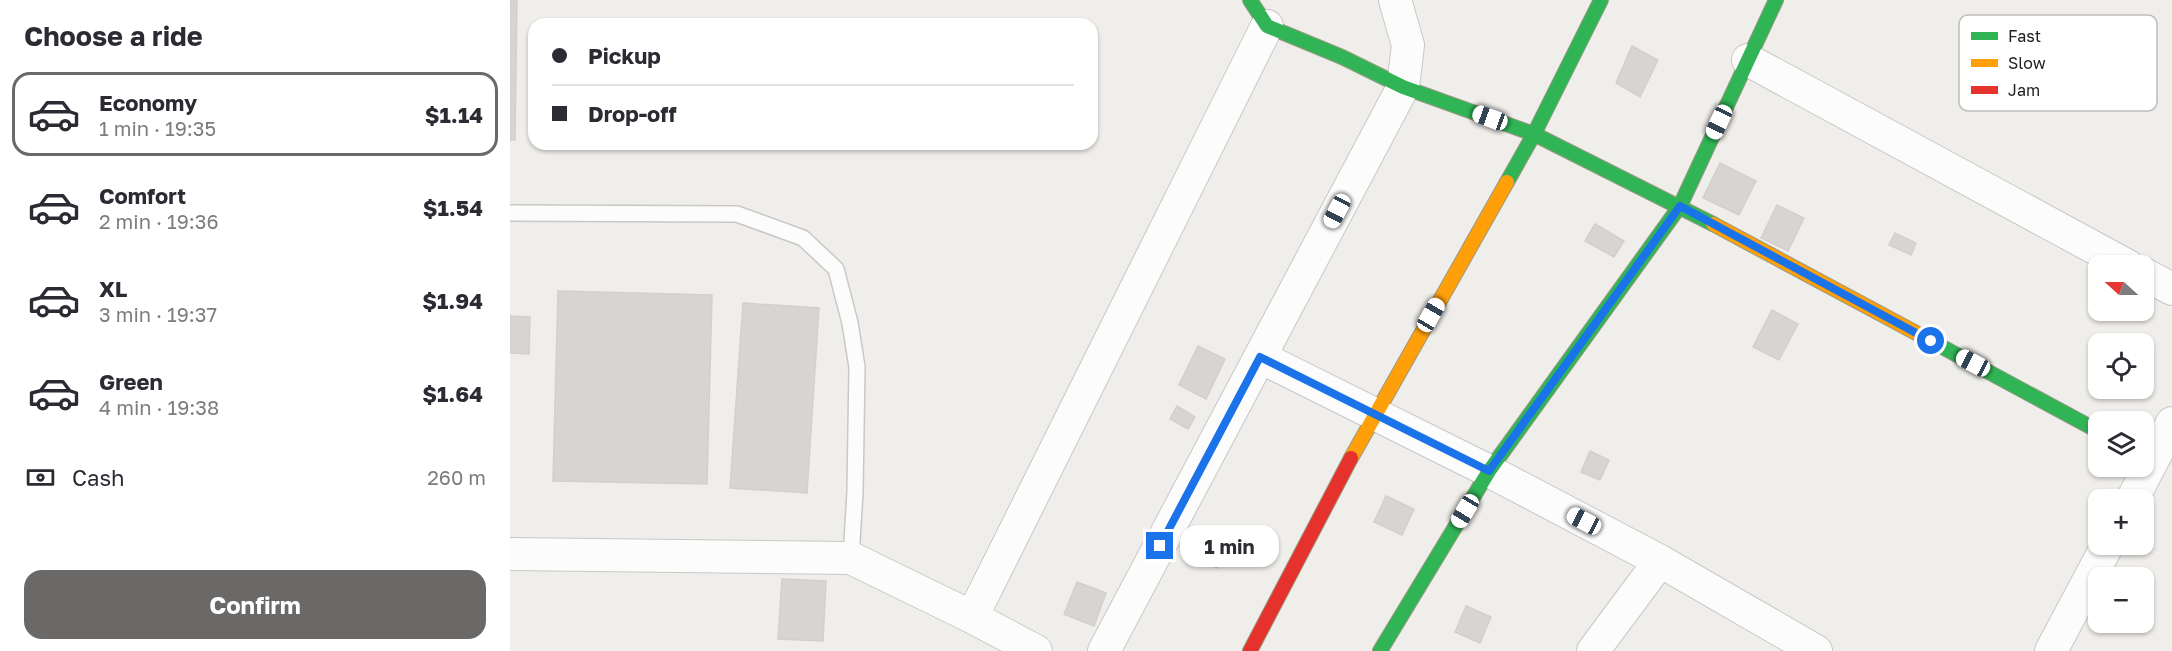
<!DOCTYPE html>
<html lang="en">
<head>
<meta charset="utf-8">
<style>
  :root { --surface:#fff; --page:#f2f2f3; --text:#2b2b33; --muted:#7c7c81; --line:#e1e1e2; --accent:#6a6968 }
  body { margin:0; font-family:"Golos Text",sans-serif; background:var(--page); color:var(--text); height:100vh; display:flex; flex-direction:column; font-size:22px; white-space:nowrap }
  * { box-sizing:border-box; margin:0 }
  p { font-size:20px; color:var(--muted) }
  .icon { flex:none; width:33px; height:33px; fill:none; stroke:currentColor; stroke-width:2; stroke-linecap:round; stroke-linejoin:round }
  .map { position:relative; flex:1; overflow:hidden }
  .sheet { display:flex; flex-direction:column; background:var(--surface); width:510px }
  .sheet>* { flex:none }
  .guide { position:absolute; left:18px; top:18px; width:570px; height:132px; border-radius:18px; box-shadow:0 2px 4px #0004; display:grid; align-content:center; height:132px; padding:0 24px; background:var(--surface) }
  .needle { width:39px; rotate:291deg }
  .tools { position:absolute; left:1578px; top:255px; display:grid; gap:12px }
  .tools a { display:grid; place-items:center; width:66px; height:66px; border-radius:12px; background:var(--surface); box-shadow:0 2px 4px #0004; font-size:30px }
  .end { position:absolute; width:27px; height:27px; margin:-14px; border:8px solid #1a73e8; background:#fff; box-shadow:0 0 0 3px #fff }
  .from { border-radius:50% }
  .bubble { position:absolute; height:42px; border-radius:18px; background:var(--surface); box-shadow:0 2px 4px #0004; font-size:20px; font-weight:700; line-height:42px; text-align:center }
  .car { position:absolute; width:18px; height:36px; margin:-18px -9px; border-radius:8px; box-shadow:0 0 4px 2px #0007; background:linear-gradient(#fff 24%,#345 0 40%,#fff 0 76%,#345 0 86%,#fff 0) }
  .guide b { display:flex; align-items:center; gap:21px; height:57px; font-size:22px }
  .guide b+b { border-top:2px solid var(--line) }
  .guide i { width:15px; height:15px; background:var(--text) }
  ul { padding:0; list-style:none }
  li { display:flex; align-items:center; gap:18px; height:84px; margin:0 12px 9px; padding:0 12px; border:3px solid transparent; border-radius:18px }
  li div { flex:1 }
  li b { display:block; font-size:22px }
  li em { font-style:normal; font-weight:700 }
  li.active { border-color:var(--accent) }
  li>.icon { width:54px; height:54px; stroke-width:1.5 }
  h2 { padding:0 24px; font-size:27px; line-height:72px }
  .pay { display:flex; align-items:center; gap:15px; height:66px; padding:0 24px; font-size:22px }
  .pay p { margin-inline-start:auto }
  .button { display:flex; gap:12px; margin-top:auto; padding:12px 24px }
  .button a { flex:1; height:69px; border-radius:18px; background:var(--accent); color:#fff; font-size:24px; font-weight:700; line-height:69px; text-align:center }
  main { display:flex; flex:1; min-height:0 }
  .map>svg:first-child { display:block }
  .building { fill:#d7d4d2; stroke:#d3d0cc; stroke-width:1.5 }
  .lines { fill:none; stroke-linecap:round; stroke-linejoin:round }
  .lane-casing { stroke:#c9c8c7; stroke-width:18 }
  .street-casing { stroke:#c9c8c7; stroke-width:34 }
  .fast-casing { stroke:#999a82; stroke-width:16 }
  .slow-casing { stroke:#999a82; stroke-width:16 }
  .jam-casing { stroke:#999a82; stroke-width:16 }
  .lane { stroke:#fdfcfc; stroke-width:15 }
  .street { stroke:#fdfcfc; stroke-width:32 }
  .fast { stroke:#30b455; stroke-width:14 }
  .slow { stroke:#ff9f0a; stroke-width:14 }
  .jam { stroke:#e5322d; stroke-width:14 }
  .route { stroke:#1a73e8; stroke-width:8 }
  .key { fill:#fff; stroke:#bdbdbd; stroke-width:1.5 }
  .key-label { font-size:16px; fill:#222 }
</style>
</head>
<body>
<main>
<section class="sheet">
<h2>Choose a ride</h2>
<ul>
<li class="active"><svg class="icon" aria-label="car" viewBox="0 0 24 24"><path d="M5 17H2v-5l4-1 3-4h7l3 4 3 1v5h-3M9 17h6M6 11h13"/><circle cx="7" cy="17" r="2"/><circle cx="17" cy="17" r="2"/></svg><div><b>Economy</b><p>1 min · 19:35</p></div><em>$1.14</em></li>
<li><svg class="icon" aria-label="car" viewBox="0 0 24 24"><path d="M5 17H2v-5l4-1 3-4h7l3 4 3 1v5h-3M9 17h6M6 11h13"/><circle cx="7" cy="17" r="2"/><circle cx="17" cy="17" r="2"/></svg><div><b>Comfort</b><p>2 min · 19:36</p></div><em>$1.54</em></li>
<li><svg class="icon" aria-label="car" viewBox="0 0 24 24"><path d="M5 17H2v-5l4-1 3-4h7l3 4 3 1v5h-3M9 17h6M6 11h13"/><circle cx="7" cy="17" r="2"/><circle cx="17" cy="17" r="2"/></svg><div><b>XL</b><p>3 min · 19:37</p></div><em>$1.94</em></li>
<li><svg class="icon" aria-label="car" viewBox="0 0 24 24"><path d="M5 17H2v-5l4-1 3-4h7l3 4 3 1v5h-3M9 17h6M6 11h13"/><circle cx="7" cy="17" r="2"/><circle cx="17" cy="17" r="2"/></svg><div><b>Green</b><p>4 min · 19:38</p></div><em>$1.64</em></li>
</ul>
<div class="pay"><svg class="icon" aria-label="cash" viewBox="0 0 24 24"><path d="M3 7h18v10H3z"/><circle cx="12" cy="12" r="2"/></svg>Cash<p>260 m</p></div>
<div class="button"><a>Confirm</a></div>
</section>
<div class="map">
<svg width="1662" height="651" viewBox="0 0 1662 651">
  <rect width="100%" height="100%" fill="#f0eeeb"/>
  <!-- building -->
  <g class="building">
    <path d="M0,0H7L5,140H0Z"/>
    <path d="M1122,46L1148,60L1130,97L1106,83Z"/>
    <path d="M1210,163L1246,181L1229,215L1193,198Z"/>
    <path d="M1267,205L1294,218L1278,251L1251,238Z"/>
    <path d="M1085,224L1114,241L1104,257L1075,241Z"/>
    <path d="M1385,233L1406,243L1401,255L1379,245Z"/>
    <path d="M48,291L202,295L197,484L43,481Z"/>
    <path d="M233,303L309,308L297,493L220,488Z"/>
    <path d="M1262,310L1288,324L1269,360L1243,347Z"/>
    <path d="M0,316L20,317L19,354L0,353Z"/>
    <path d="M688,346L715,359L696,399L669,385Z"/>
    <path d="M667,406L685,417L678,429L660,419Z"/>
    <path d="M1080,451L1099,460L1090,480L1071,472Z"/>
    <path d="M876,496L904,509L892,535L864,522Z"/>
    <path d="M702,539L718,548L707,568L691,559Z"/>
    <path d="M272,579L316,581L313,641L268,639Z"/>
    <path d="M567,582L596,593L584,626L554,614Z"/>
    <path d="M956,606L981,617L970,643L945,632Z"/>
  </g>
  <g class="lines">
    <!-- lane casing -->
    <g class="lane-casing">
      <path id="lane" d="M0,213L227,214L293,238L326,269L340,323L347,367L345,492L341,558"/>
    </g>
    <!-- street casing -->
    <g class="street-casing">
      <g id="street">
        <path d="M1238,60L1618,266"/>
        <path d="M1634,274L1662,289"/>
        <path d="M750,357L979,471L1150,561L1306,651"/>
        <path d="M1622,500L1662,423"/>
        <path d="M0,554L341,558L462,617L526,651"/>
        <path d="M462,617L757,26"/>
        <path d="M594,651L893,87L898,45L885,0"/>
        <path d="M1083,651L1150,561"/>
        <path d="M1541,651L1598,544"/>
      </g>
    </g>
    <!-- fast casing -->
    <g class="fast-casing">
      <g id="fast">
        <path d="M740,0L757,26L832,57L893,87L1024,134L1203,224"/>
        <path d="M997,182L1024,134L1091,0"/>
        <path d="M1423,342L1588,431"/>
        <path d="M870,651L979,471L1170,206L1266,0"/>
      </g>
    </g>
    <!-- slow casing -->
    <g class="slow-casing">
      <g id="slow">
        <path d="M1203,224L1423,342"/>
        <path d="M841,458L997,182"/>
      </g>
    </g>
    <!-- jam casing -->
    <g class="jam-casing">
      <path id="jam" d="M740,651L841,458"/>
    </g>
    <!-- lane -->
    <use href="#lane" class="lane"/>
    <!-- street -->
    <use href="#street" class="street"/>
    <!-- fast -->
    <use href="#fast" class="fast"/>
    <!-- slow -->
    <use href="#slow" class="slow"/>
    <!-- jam -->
    <use href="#jam" class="jam"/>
  </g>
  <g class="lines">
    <!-- route -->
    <path class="route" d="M650,546L750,357L979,471L1170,206L1421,341"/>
  </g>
  <!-- legend -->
  <rect x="1449" y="15" width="198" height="96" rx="9" class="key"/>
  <rect x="1461" y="32" width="27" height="8" fill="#30b455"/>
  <rect x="1461" y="59" width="27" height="8" fill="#ff9f0a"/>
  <rect x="1461" y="86" width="27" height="8" fill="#e5322d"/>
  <g class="key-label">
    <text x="1498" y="42">Fast</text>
    <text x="1498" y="69">Slow</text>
    <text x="1498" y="96">Jam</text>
  </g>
</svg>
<div class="tools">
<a><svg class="needle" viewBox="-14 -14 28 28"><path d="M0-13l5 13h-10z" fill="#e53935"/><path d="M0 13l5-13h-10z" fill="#7c7c81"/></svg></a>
<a><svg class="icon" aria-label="locate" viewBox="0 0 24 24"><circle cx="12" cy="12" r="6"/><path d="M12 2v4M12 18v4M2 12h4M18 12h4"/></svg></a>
<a><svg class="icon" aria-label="layers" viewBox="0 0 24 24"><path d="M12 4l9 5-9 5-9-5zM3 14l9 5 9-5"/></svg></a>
<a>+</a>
<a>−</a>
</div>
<i class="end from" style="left:1421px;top:341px"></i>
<i class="end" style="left:650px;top:546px"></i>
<div class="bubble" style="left:670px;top:525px;width:99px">1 min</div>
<i class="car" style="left:980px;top:118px;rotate:290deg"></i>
<i class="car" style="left:1209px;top:122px;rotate:205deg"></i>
<i class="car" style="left:827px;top:211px;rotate:208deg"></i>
<i class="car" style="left:921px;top:315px;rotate:30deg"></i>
<i class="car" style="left:1463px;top:363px;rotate:298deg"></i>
<i class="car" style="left:955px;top:511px;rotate:211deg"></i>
<i class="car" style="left:1074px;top:521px;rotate:298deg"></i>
<div class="guide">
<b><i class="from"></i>Pickup</b>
<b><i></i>Drop-off</b>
</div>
</div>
</main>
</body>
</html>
